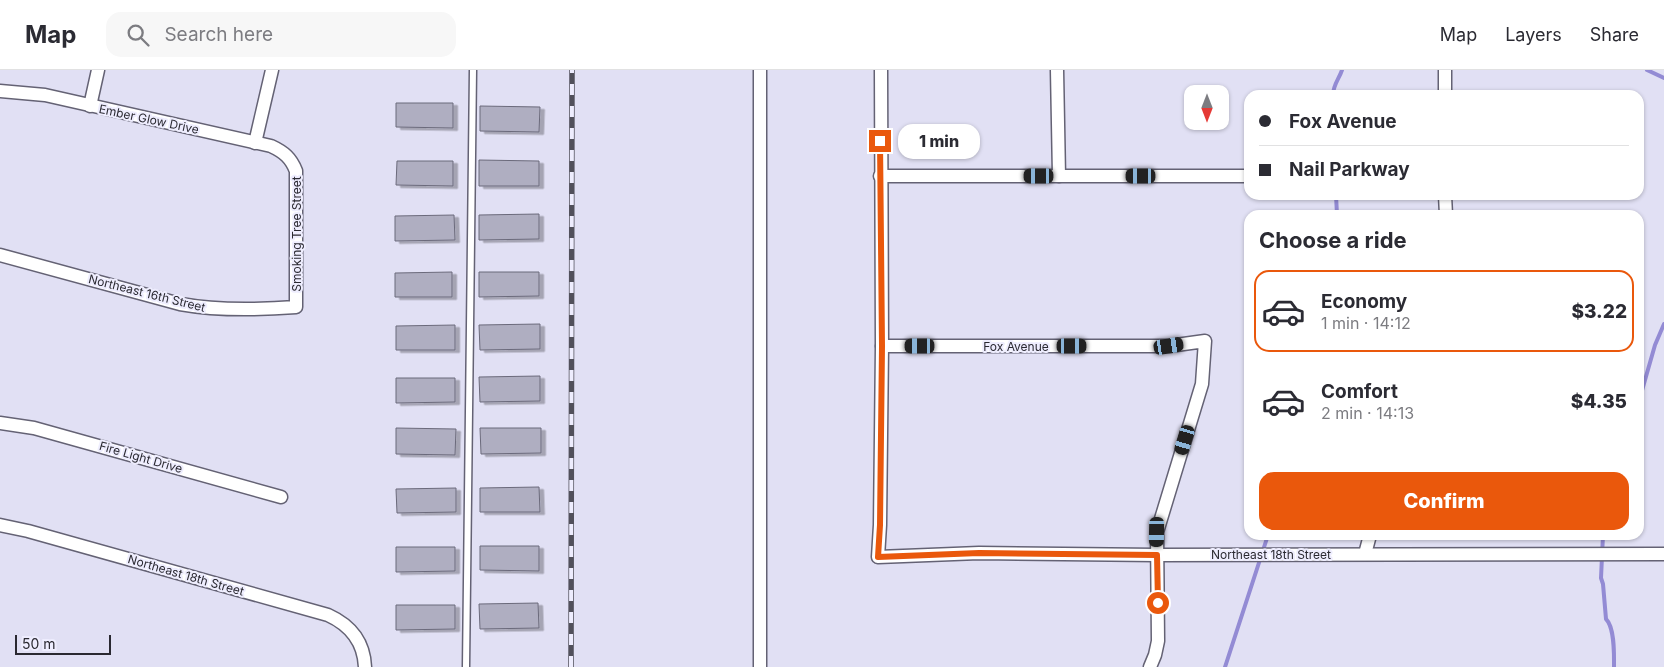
<!DOCTYPE html>
<html lang="en">
<head>
<meta charset="utf-8">
<style>
  :root { --surface:#fff; --page:#f7f7f7; --text:#2b2b33; --muted:#7c7c81; --line:#e1e1e2; --accent:#ea580c }
  body { margin:0; font-family:Inter,sans-serif; background:var(--page); color:var(--text); height:100vh; display:flex; flex-direction:column; font-size:19px; white-space:nowrap }
  * { box-sizing:border-box; margin:0 }
  p { font-size:16px; color:var(--muted) }
  .icon { flex:none; width:28px; height:28px; fill:none; stroke:currentColor; stroke-width:2; stroke-linecap:round; stroke-linejoin:round }
  .map { position:relative; flex:1; overflow:hidden }
  .sheet { position:absolute; left:1244px; top:140px; width:400px; height:330px; display:flex; flex-direction:column; background:var(--surface); border-radius:15px; box-shadow:0 1px 4px #0004 }
  .sheet>* { flex:none }
  .top-card { position:absolute; left:1244px; top:20px; width:400px; height:110px; border-radius:15px; box-shadow:0 1px 4px #0004; display:grid; align-content:center; height:110px; padding:0 15px; background:var(--surface) }
  .needle { width:32px; rotate:180deg }
  .controls { position:absolute; left:1184px; top:15px; display:grid; gap:10px }
  .controls a { display:grid; place-items:center; width:45px; height:45px; border-radius:10px; background:var(--surface); box-shadow:0 1px 4px #0004; font-size:25px }
  .scale { position:absolute; left:15px; bottom:12px; width:96px; box-sizing:border-box; padding-left:5px; border:2px solid #2a2931; border-top:0; font-size:14px; line-height:18px; white-space:nowrap; color:#2a2931; -webkit-text-stroke:4px #eeedfe; paint-order:stroke }
  .end { position:absolute; width:22px; height:22px; margin:-11px; border:6px solid #ea580c; background:#fff; box-shadow:0 0 0 2px #fff }
  .from { border-radius:50% }
  .bubble { position:absolute; height:35px; border-radius:15px; background:var(--surface); box-shadow:0 1px 4px #0004; font-size:16px; font-weight:800; line-height:35px; text-align:center }
  .car { position:absolute; width:15px; height:30px; margin:-15px -8px; border-radius:6px; box-shadow:0 0 4px 1px #0007; background:linear-gradient(#222 24%,#8ab4d8 0 40%,#222 0 76%,#8ab4d8 0 86%,#222 0) }
  .top-card b { display:flex; align-items:center; gap:18px; height:48px; font-size:19px }
  .top-card b+b { border-top:1px solid var(--line) }
  .top-card i { width:12px; height:12px; background:var(--text) }
  ul { padding:0; list-style:none }
  li { display:flex; align-items:center; gap:15px; height:82px; margin:0 10px 8px; padding:0 5px; border:2px solid transparent; border-radius:15px }
  li div { flex:1 }
  li b { display:block; font-size:19px }
  li em { font-style:normal; font-weight:800 }
  li.active { border-color:var(--accent) }
  li>.icon { width:45px; height:45px; stroke-width:1.5 }
  h2 { padding:0 15px; font-size:22px; line-height:60px }
  .primary-button { display:flex; gap:10px; margin-top:auto; padding:10px 15px }
  .primary-button a { flex:1; height:58px; border-radius:15px; background:var(--accent); color:#fff; font-size:20px; font-weight:800; line-height:58px; text-align:center }
  header { display:flex; align-items:center; gap:30px; box-sizing:border-box; height:70px; padding:0 25px; background:var(--surface); border-bottom:1px solid var(--line) }
  header strong { font-size:24px }
  nav { display:flex; gap:28px; margin-inline-start:auto; font-size:18px }
  .search { width:350px; height:45px; background:var(--page); display:flex; align-items:center; gap:12px; box-sizing:border-box; padding:0 18px; border-radius:15px; color:var(--muted); font-size:19px }
  .map>svg:first-child { display:block }
  .lines { fill:none; stroke-linecap:round; stroke-linejoin:round }
  .stream { stroke:#938bd4; stroke-width:4 }
  .building { fill:#afaec1; stroke:#6b6a7b; filter:url(#shadow) }
  .service-casing { stroke:#646274; stroke-width:9 }
  .minor-casing { stroke:#646274; stroke-width:15 }
  .service { stroke:#fff; stroke-width:6 }
  .minor { stroke:#fff; stroke-width:12 }
  .rail-casing { stroke:#51505b; stroke-width:5.5 }
  .rail { stroke:#eeedfe; stroke-width:4; stroke-dasharray:11; stroke-linecap:butt }
  .route { stroke:#ea580c; stroke-width:6 }
  .labels { text-anchor:middle; dominant-baseline:central; stroke-width:4; stroke-linejoin:round; paint-order:stroke }
  .street-label { font-size:12px; fill:#2a2931; stroke:#eeedfe }
</style>
</head>
<body>
<header>
<strong>Map</strong>
<div class="search"><svg class="icon" aria-label="search" viewBox="0 0 24 24"><circle cx="10" cy="10" r="6"/><path d="M15 15l6 6"/></svg>Search here</div>
<nav><a>Map</a><a>Layers</a><a>Share</a></nav>
</header>
<div class="map">
<svg width="1664" height="597" viewBox="0 0 1664 597">
  <defs>
    <filter id="shadow"><feDropShadow dx="4.5" dy="2.5" stdDeviation="0" flood-color="#0004"/></filter>
  </defs>
  <rect width="100%" height="100%" fill="#e1e0f4"/>
  <g class="lines">
    <!-- stream -->
    <g class="stream">
      <path d="M1647,0L1664,8"/>
      <path d="M1333,25C1333,15 1339,9 1342,0"/>
      <path d="M1336,125L1337,145"/>
      <path d="M1639,331L1655,275L1664,254"/>
      <path d="M1603,465L1601,508L1603,514L1606,549C1615,558 1614,585 1614,597"/>
      <path d="M1225,597L1268,465"/>
    </g>
  </g>
  <!-- building -->
  <g class="building">
    <path d="M396,33H453V58L396,57Z"/>
    <path d="M480,36L540,37L539,62L480,61Z"/>
    <path d="M479,90L539,91V116H479Z"/>
    <path d="M397,91H453V116L396,115Z"/>
    <path d="M539,144V169L479,170V145Z"/>
    <path d="M454,145L455,170L395,171V146Z"/>
    <path d="M452,202V227H395V203Z"/>
    <path d="M479,202H539V226L479,227Z"/>
    <path d="M540,254V279L480,280L479,255Z"/>
    <path d="M455,255V280H396V256Z"/>
    <path d="M540,306V331L480,332L479,307Z"/>
    <path d="M396,308H455V332L396,333Z"/>
    <path d="M396,358L456,359L455,385L396,384Z"/>
    <path d="M480,358H541V383L481,384Z"/>
    <path d="M539,417L540,442H480V418Z"/>
    <path d="M456,418V442L397,443L396,419Z"/>
    <path d="M480,476H539V501L480,500Z"/>
    <path d="M396,477H455V501L396,502Z"/>
    <path d="M538,533L539,558L480,559L479,534Z"/>
    <path d="M396,535H455V559L396,560Z"/>
  </g>
  <g class="lines">
    <!-- service casing -->
    <g class="service-casing">
      <path id="service" d="M466,597L473,0"/>
    </g>
    <!-- minor casing -->
    <g class="minor-casing">
      <g id="minor">
        <path d="M760,0V597"/>
        <path d="M881,0L882,276L880,455L878,487L979,483L1157,485L1664,484"/>
        <path d="M1057,0L1059,106"/>
        <path d="M1445,0V25"/>
        <path d="M0,21L45,25L271,76C284,82 291,88 296,101V237C257,240 219,241 180,234L0,185"/>
        <path d="M90,36L98,0"/>
        <path d="M255,73L272,0"/>
        <path d="M880,106H1249"/>
        <path d="M1445,125L1446,145"/>
        <path d="M882,276H1169L1205,271L1202,314L1157,462L1158,571L1155,585L1150,597"/>
        <path d="M0,353L34,358L281,427"/>
        <path d="M0,455L28,461L328,545C350,555 364,572 365,597"/>
        <path d="M1365,484L1370,465"/>
      </g>
    </g>
    <!-- service -->
    <use href="#service" class="service"/>
    <!-- minor -->
    <use href="#minor" class="minor"/>
    <!-- rail casing -->
    <g class="rail-casing">
      <path id="rail" d="M571,597L572,0"/>
    </g>
    <!-- rail -->
    <use href="#rail" class="rail"/>
  </g>
  <g class="lines">
    <!-- route -->
    <path class="route" d="M880,71L882,276L880,455L878,487L979,483L1157,485L1158,533"/>
  </g>
  <g class="labels">
    <!-- street labels -->
    <g class="street-label">
      <text transform="translate(149 49) rotate(12)">Ember Glow Drive</text>
      <text transform="translate(296 164) rotate(-90)">Smoking Tree Street</text>
      <text transform="translate(147 223) rotate(14)">Northeast 16th Street</text>
      <text x="1016" y="276">Fox Avenue</text>
      <text transform="translate(141 387) rotate(16)">Fire Light Drive</text>
      <text x="1271" y="484">Northeast 18th Street</text>
      <text transform="translate(186 505) rotate(16)">Northeast 18th Street</text>
    </g>
  </g>
</svg>
<div class="controls">
<a><svg class="needle" viewBox="-14 -14 28 28"><path d="M0-13l5 13h-10z" fill="#e53935"/><path d="M0 13l5-13h-10z" fill="#7c7c81"/></svg></a>
</div>
<div class="scale">50 m</div>
<i class="end from" style="left:1158px;top:533px"></i>
<i class="end" style="left:880px;top:71px"></i>
<div class="bubble" style="left:898px;top:54px;width:82px">1 min</div>
<i class="car" style="left:1039px;top:106px;rotate:270deg"></i>
<i class="car" style="left:1141px;top:106px;rotate:270deg"></i>
<i class="car" style="left:920px;top:276px;rotate:270deg"></i>
<i class="car" style="left:1072px;top:276px;rotate:90deg"></i>
<i class="car" style="left:1169px;top:276px;rotate:81deg"></i>
<i class="car" style="left:1185px;top:370px;rotate:197deg"></i>
<i class="car" style="left:1157px;top:462px;rotate:181deg"></i>
<div class="top-card">
<b><i class="from"></i>Fox Avenue</b>
<b><i></i>Nail Parkway</b>
</div>
<section class="sheet">
<h2>Choose a ride</h2>
<ul>
<li class="active"><svg class="icon" aria-label="car" viewBox="0 0 24 24"><path d="M5 17H2v-5l4-1 3-4h7l3 4 3 1v5h-3M9 17h6M6 11h13"/><circle cx="7" cy="17" r="2"/><circle cx="17" cy="17" r="2"/></svg><div><b>Economy</b><p>1 min · 14:12</p></div><em>$3.22</em></li>
<li><svg class="icon" aria-label="car" viewBox="0 0 24 24"><path d="M5 17H2v-5l4-1 3-4h7l3 4 3 1v5h-3M9 17h6M6 11h13"/><circle cx="7" cy="17" r="2"/><circle cx="17" cy="17" r="2"/></svg><div><b>Comfort</b><p>2 min · 14:13</p></div><em>$4.35</em></li>
</ul>
<div class="primary-button"><a>Confirm</a></div>
</section>
</div>
</body>
</html>
